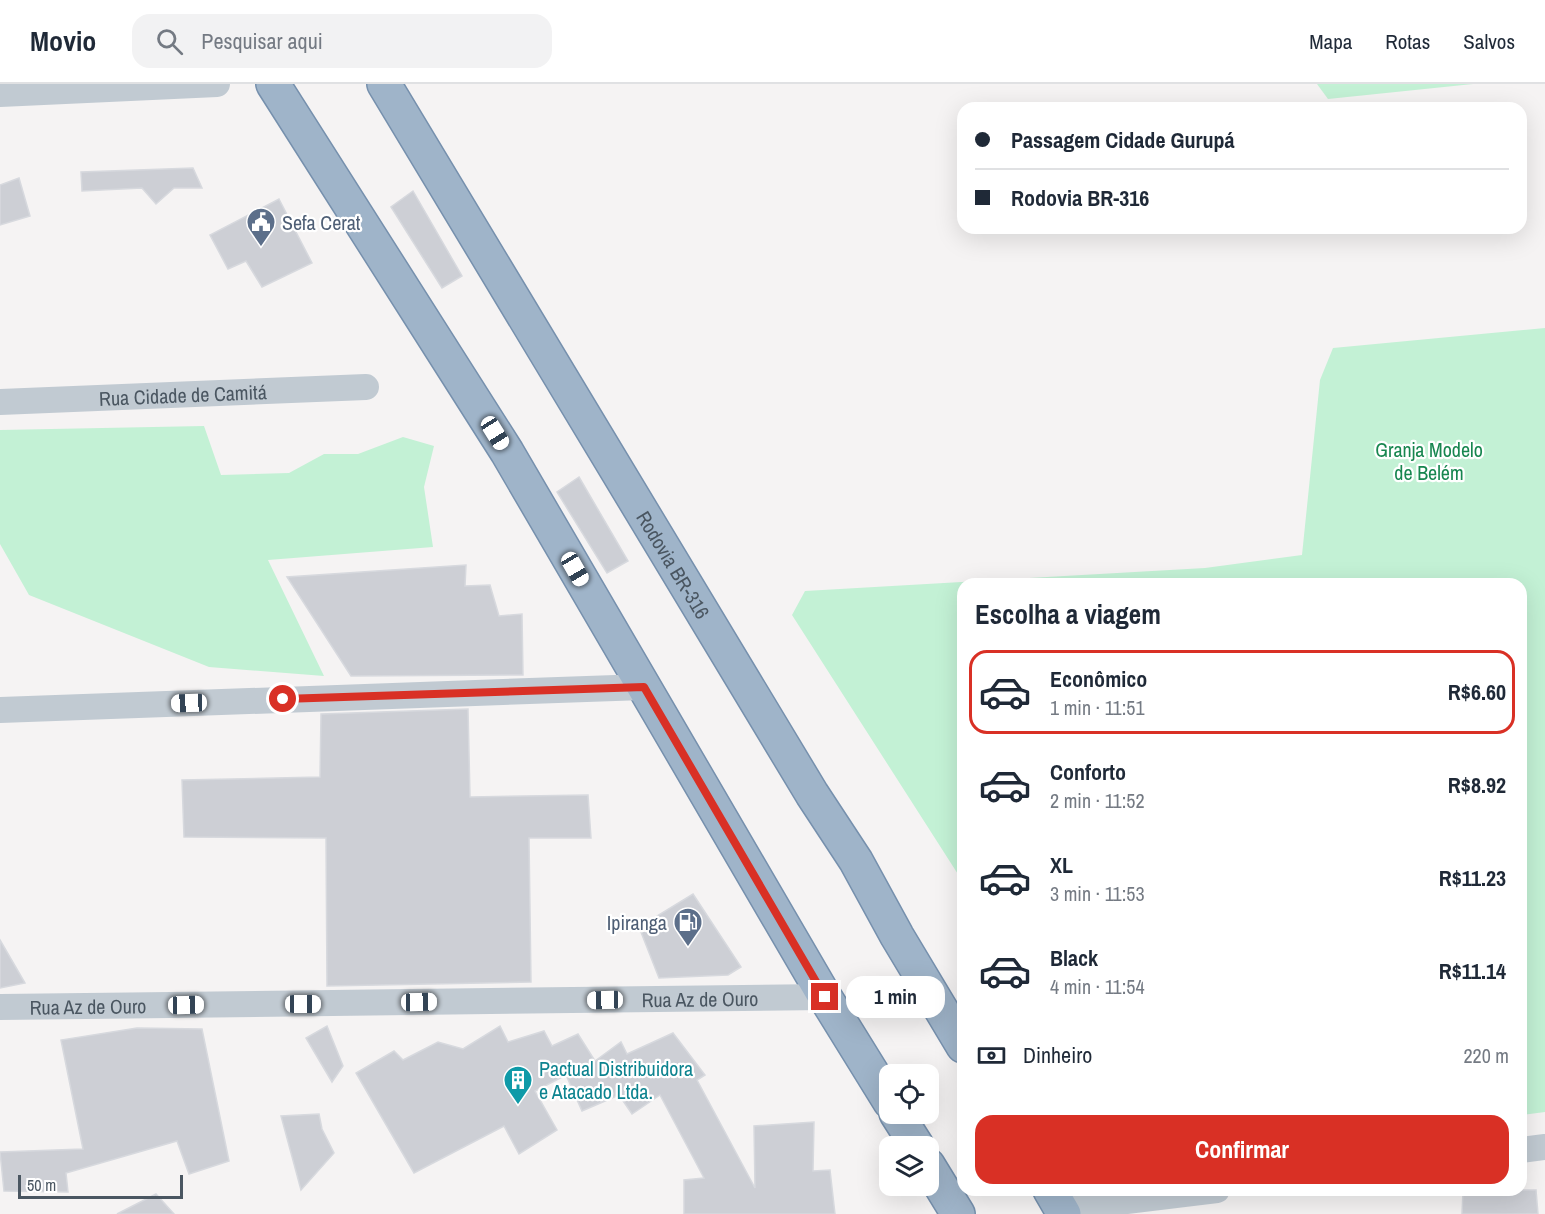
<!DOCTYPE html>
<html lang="pt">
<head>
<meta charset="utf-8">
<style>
  :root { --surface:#fff; --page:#f2f2f3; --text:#1f2937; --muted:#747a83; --line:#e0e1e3; --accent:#d93025 }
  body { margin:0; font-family:"Archivo Narrow",sans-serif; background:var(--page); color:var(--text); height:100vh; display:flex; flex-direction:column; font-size:22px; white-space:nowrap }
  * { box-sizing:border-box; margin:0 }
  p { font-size:20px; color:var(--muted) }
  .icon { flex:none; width:33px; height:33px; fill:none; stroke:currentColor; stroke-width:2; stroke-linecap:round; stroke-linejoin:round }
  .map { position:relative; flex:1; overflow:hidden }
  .drawer { position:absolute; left:957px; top:494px; width:570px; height:618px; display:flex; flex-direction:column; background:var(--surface); border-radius:18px; box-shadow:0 6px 24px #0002 }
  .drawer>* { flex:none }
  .hud { position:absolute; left:957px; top:18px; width:570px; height:132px; border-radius:18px; box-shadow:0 6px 24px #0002; display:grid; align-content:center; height:132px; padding:0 18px; background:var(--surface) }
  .fabs { position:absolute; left:879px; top:980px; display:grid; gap:12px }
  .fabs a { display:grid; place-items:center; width:60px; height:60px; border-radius:12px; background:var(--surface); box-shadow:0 6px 24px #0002; font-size:30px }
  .scale { position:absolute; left:18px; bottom:15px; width:165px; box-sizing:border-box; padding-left:6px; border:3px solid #4a5661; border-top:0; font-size:16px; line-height:21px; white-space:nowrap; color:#4a5661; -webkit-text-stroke:4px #fff; paint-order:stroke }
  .end { position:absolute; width:27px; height:27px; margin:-14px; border:8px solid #d93025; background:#fff; box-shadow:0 0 0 3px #fff }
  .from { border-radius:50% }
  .bubble { position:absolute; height:42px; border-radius:18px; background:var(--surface); box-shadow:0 6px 24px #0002; font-size:20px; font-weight:700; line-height:42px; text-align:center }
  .car { position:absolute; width:18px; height:36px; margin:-18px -9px; border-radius:8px; box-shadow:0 0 4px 2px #0007; background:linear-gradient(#fff 24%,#345 0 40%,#fff 0 76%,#345 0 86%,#fff 0) }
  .hud b { display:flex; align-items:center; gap:21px; height:57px; font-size:22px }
  .hud b+b { border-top:2px solid var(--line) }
  .hud i { width:15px; height:15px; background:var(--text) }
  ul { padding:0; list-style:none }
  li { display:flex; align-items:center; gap:18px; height:84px; margin:0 12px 9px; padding:0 6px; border:3px solid transparent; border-radius:18px }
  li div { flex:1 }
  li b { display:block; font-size:22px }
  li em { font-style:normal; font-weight:700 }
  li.current { border-color:var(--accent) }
  li>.icon { width:54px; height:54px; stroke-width:1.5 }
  h2 { padding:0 18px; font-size:27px; line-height:72px }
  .pay { display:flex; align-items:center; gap:15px; height:66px; padding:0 18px; font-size:22px }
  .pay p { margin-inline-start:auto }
  .button { display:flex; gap:12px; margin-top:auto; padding:12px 18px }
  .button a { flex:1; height:69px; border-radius:18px; background:var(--accent); color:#fff; font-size:24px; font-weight:700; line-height:69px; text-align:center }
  header { display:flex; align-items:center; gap:36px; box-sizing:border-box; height:84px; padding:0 30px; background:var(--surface); border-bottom:2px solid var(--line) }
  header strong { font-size:28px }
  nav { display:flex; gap:33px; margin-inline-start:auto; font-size:21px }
  .search { width:420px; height:54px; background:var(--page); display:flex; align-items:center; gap:15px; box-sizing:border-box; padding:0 21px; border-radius:18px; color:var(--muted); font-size:22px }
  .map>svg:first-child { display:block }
  .green { fill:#c3f1d5 }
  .building { fill:#cdcfd5; stroke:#d7d9de; stroke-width:1.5 }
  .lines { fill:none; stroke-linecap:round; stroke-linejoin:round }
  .trunk-casing { stroke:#7690ad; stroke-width:36 }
  .minor { stroke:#c1cad2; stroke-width:26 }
  .trunk { stroke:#9fb4c9; stroke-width:33 }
  .route { stroke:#d93025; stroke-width:8 }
  .labels { text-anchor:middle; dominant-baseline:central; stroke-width:4.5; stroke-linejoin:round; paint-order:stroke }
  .service-label { font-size:20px; fill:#4e5e75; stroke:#fff; text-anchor:start }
  .street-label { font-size:20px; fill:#4a5661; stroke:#fff }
  .park-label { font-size:20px; fill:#17864f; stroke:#fff }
  .culture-label { font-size:20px; fill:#0d838f; stroke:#fff; text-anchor:start }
</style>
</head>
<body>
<header>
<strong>Movio</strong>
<div class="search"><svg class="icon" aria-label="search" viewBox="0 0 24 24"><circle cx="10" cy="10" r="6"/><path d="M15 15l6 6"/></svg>Pesquisar aqui</div>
<nav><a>Mapa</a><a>Rotas</a><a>Salvos</a></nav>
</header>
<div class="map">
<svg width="1545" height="1130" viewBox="0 0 1545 1130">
  <rect width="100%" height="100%" fill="#f5f3f3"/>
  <!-- green -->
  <g class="green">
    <path d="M1317,0H1473L1328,15Z"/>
    <path d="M1545,244V1028L1521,1031V500H963V798L792,531L805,507L1205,484L1302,471L1320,296L1333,264Z"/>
    <path d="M204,342L221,391L289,389L324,370H358L403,353L434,362L424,403L433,463L268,476L324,592L209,583L29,511L0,460V346Z"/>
  </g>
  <!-- building -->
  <g class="building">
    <path d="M193,84L202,104H174L156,120L142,104L82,107L81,88Z"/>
    <path d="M19,94L30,132L0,141V101Z"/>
    <path d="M413,107L462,192L442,204L391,123Z"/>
    <path d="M279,115L312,179L262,203L246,177L228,185L210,151Z"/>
    <path d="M579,393L628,477L607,489L557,408Z"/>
    <path d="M466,481L465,502L490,501L499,532L522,530L523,591L351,592L287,493Z"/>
    <path d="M468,625L470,713L588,711L591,754H529L531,898L327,902L326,754L184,753L182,696L320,693L321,630Z"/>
    <path d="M693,810L741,883L728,891L659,894L639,843Z"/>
    <path d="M0,856L25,899L0,904Z"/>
    <path d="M327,942L343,982L332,998L306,954Z"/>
    <path d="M500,942L508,958L544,947L552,962L578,950L595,977L621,958L627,970L673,949L705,991L697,996L755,1104L754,1042L814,1038L813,1087L830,1086L835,1130H684V1096L704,1094L660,1011L632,1030L619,1011L582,1027L566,991L535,1007L557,1046L519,1070L504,1042L414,1089L356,989L394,967L403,976L438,958L463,965Z"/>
    <path d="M137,944L202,945L229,1077L189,1090L177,1057L66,1089L68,1108L4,1107L0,1068L83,1065L61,956Z"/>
    <path d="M319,1030L322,1045L334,1069L301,1106L281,1032Z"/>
    <path d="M1463,1106H1536L1538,1130H1462Z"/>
    <path d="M156,1110L174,1130H117Z"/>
  </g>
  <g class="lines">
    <!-- trunk casing -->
    <g class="trunk-casing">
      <g id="trunk">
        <path d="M273,0L507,368L825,913L890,1018"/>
        <path id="s3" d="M384,0L812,710L856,777L897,852L963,962"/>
        <path d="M896,1029L917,1062"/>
        <path d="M928,1081L958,1130"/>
        <path d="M1050,1106L1064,1130"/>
      </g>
    </g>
    <!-- minor -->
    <g class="minor">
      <path d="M0,10L217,0"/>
      <path id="s1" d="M0,318L366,303"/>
      <path d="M0,626L644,603"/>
      <path id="s2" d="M0,923L825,913"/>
      <path d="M1521,1066L1545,1063"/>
      <path d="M1062,1125L1217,1106"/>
    </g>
    <!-- trunk -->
    <use href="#trunk" class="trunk"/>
  </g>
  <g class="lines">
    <!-- route -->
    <path class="route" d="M283,615L644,603L825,913"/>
  </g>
  <!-- icons -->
  <defs>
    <g id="civic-pin" transform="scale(1.5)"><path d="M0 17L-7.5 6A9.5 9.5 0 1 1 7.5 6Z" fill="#5c6f8a" stroke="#fff"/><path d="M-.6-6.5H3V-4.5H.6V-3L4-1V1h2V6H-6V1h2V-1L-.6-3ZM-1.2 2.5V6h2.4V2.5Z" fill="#fff"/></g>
    <g id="fuel-pin" transform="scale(1.5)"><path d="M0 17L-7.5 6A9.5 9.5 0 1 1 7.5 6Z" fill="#5c6f8a" stroke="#fff"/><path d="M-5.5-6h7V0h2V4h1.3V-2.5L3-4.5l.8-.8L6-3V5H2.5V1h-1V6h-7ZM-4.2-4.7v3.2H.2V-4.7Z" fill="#fff"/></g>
    <g id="building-pin" transform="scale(1.5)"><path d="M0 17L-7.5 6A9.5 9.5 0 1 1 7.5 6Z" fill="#0f9aa8" stroke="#fff"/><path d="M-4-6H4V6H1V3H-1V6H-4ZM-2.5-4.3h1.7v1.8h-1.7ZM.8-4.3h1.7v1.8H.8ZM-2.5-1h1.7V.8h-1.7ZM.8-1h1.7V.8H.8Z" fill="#fff"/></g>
  </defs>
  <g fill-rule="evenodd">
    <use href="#civic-pin" x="261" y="138"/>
    <use href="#fuel-pin" x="688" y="838"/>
    <use href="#building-pin" x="518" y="996"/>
  </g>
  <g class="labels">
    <!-- service labels -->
    <g class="service-label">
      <text x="282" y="138">Sefa Cerat</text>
      <text x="667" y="838" text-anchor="end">Ipiranga</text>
    </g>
    <!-- street labels -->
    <g class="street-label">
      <text stroke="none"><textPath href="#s1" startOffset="183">Rua Cidade de Camitá</textPath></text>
      <text stroke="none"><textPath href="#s3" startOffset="561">Rodovia BR-316</textPath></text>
      <text stroke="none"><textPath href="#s2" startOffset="700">Rua Az de Ouro</textPath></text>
      <text stroke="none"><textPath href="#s2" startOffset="88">Rua Az de Ouro</textPath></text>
    </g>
    <!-- park labels -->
    <g class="park-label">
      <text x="1429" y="365">Granja Modelo<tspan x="1429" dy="23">de Belém</tspan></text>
    </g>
    <!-- culture labels -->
    <g class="culture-label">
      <text x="539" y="984">Pactual Distribuidora<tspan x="539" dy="23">e Atacado Ltda.</tspan></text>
    </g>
  </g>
</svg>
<div class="fabs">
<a><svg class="icon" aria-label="locate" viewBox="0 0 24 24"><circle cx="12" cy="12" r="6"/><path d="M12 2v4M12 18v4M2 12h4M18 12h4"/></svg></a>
<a><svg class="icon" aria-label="layers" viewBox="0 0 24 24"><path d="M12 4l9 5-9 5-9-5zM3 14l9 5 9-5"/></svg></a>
</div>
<div class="scale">50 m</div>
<i class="end from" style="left:283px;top:615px"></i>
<i class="end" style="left:825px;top:913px"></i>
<div class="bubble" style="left:846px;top:892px;width:99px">1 min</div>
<i class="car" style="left:495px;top:349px;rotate:148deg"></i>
<i class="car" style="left:575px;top:485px;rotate:150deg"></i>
<i class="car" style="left:189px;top:619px;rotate:268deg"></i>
<i class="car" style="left:605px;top:916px;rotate:269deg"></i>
<i class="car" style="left:419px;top:918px;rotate:89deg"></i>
<i class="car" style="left:303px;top:920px;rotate:90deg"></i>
<i class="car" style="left:186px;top:921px;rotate:89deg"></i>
<div class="hud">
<b><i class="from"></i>Passagem Cidade Gurupá</b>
<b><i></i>Rodovia BR-316</b>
</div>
<section class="drawer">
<h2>Escolha a viagem</h2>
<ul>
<li class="current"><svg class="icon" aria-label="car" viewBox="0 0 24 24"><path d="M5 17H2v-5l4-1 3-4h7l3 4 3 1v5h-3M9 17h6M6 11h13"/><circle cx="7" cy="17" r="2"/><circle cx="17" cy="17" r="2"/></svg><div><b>Econômico</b><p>1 min · 11:51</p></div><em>R$6.60</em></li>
<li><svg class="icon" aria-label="car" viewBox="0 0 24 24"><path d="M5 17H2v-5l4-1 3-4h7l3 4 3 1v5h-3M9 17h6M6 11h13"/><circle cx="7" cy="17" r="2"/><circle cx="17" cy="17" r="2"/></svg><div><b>Conforto</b><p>2 min · 11:52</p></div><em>R$8.92</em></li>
<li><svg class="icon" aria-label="car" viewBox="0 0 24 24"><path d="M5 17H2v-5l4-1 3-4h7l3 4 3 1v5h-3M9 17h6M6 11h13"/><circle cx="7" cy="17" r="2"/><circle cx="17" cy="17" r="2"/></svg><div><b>XL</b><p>3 min · 11:53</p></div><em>R$11.23</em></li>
<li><svg class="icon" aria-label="car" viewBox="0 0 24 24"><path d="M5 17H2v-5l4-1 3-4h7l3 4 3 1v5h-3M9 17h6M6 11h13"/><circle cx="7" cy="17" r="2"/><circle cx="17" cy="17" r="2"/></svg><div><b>Black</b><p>4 min · 11:54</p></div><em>R$11.14</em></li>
</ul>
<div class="pay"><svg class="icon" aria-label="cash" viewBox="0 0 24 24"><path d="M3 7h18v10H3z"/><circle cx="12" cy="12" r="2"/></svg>Dinheiro<p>220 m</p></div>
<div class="button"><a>Confirmar</a></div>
</section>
</div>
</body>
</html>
